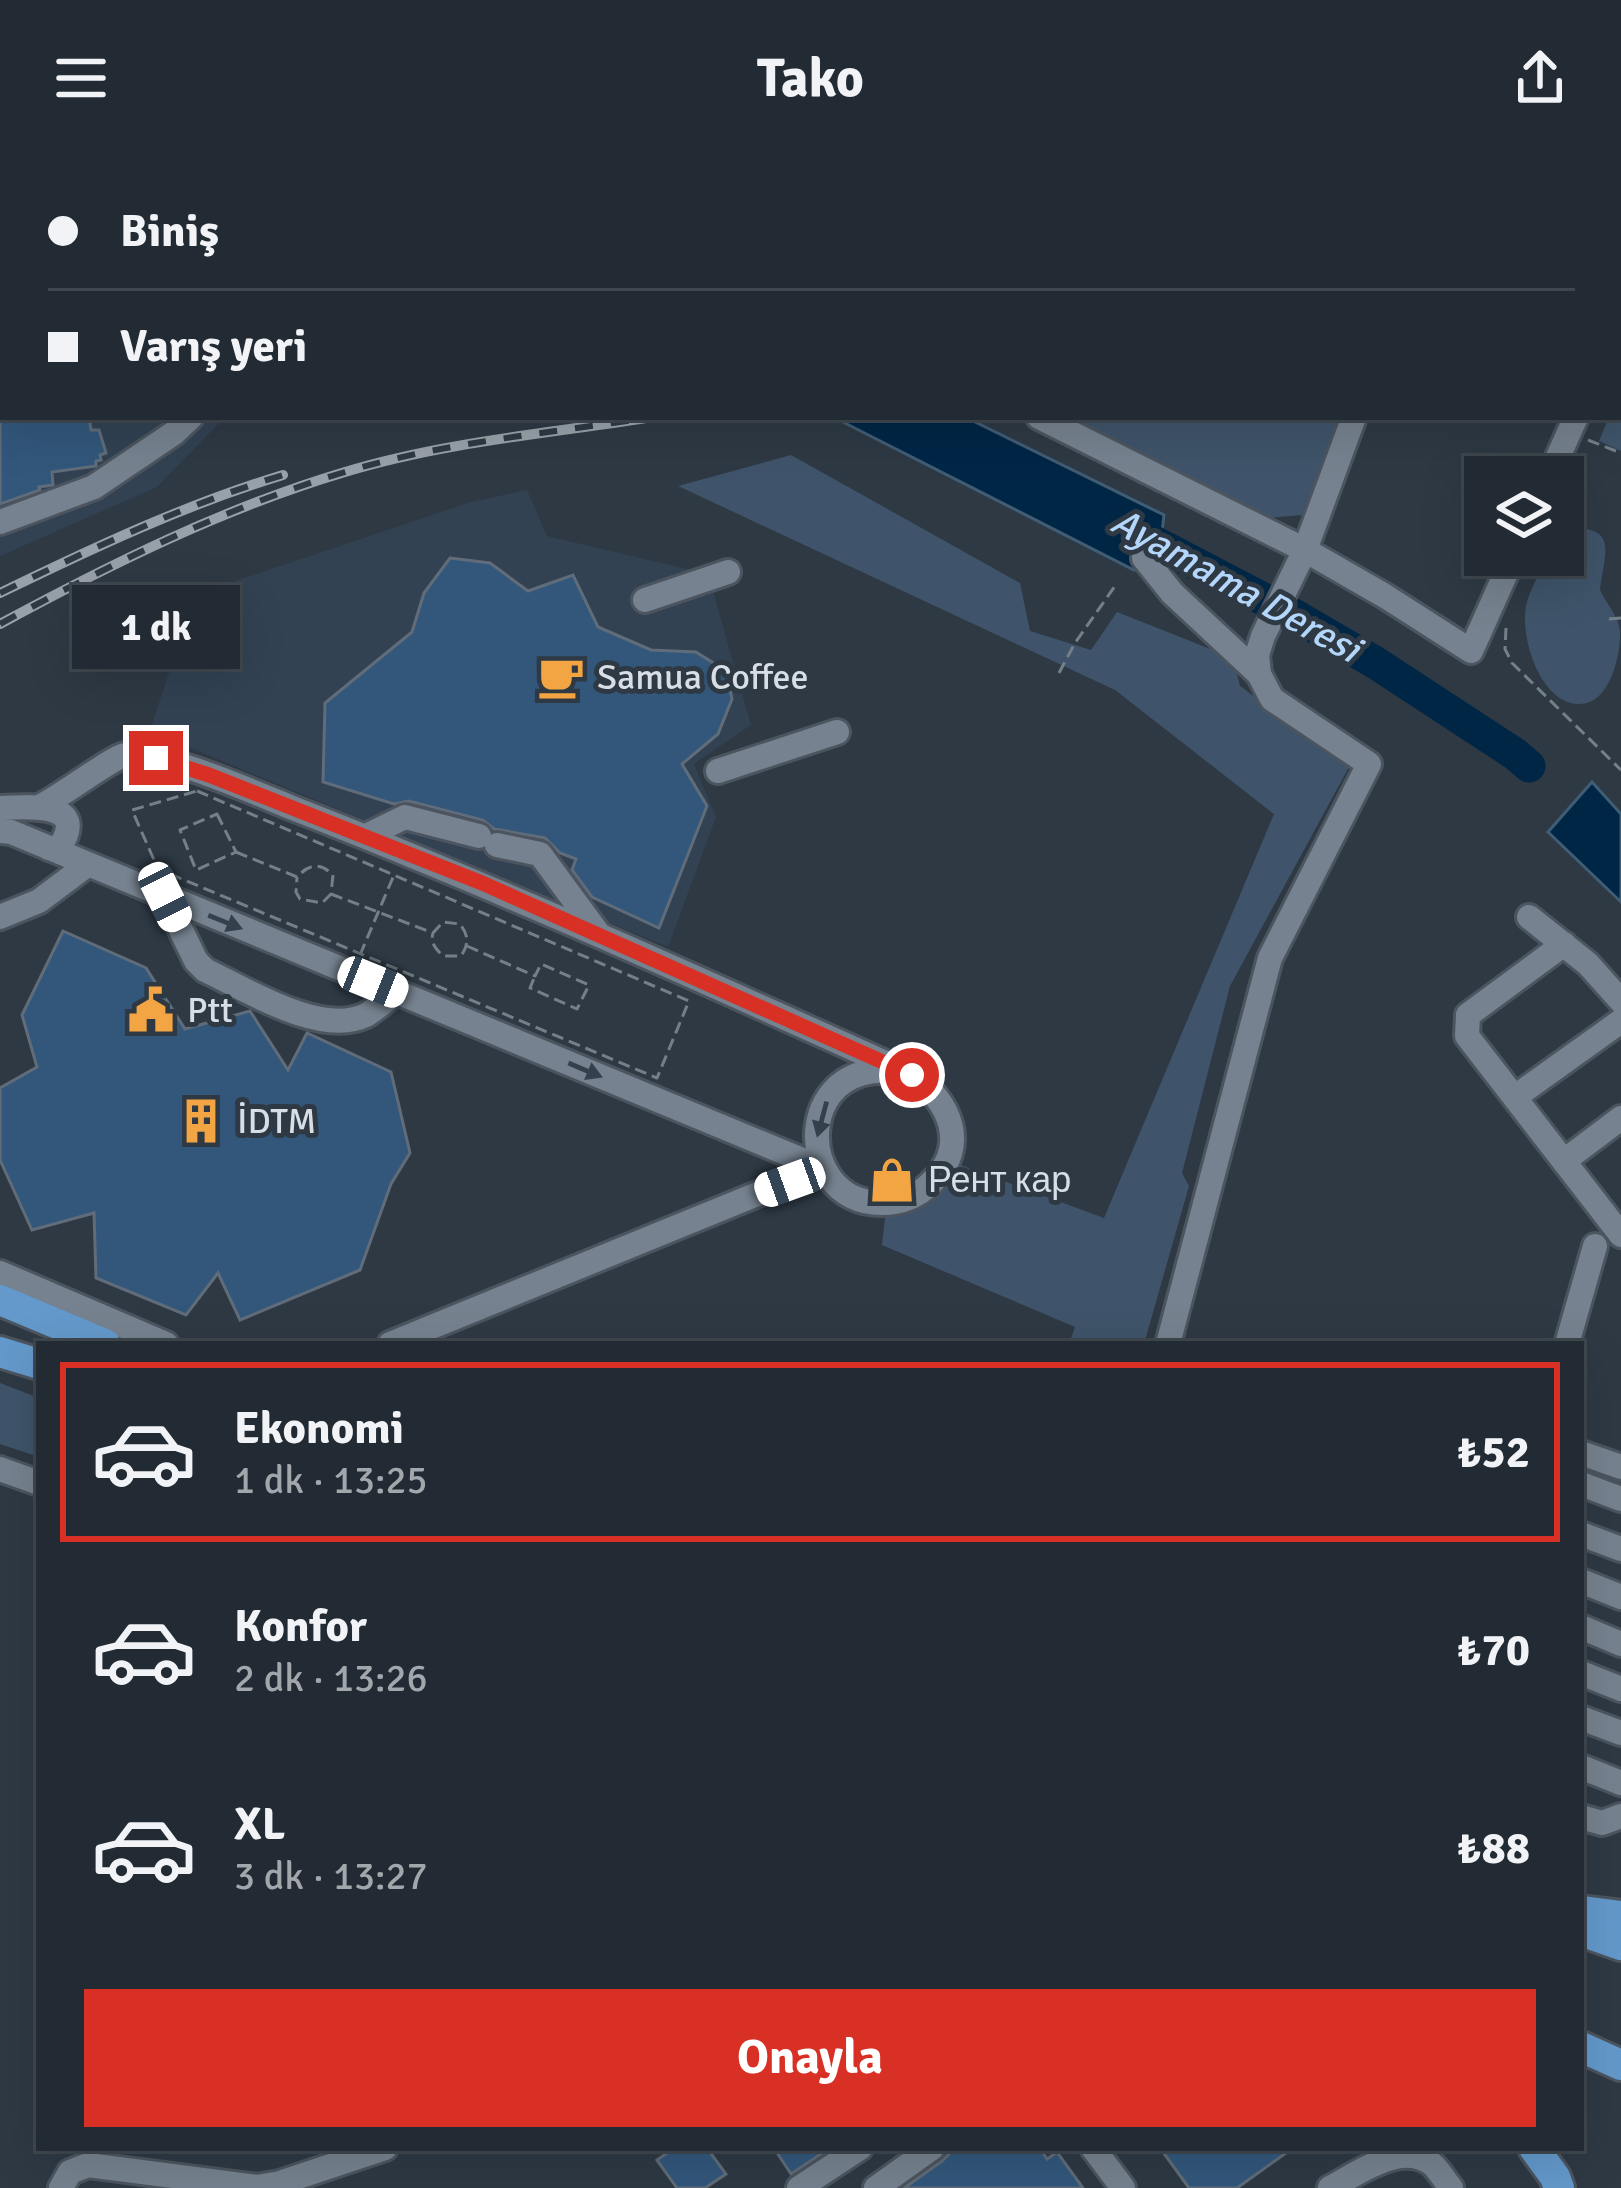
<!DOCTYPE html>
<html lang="tr">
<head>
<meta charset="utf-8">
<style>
  :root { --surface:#222b33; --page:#2e373f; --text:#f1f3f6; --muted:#a2a7ac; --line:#3f474e; --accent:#d93025 }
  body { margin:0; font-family:Signika,sans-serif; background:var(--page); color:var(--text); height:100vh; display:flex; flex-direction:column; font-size:45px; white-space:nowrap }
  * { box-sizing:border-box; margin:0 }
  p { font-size:39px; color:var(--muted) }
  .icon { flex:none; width:66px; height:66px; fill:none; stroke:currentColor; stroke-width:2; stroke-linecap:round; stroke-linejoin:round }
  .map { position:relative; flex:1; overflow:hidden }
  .drawer { position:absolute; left:36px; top:1185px; width:1548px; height:810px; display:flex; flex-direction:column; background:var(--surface); border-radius:0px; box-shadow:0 12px 48px #0002,0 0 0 3px var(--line) }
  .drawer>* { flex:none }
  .top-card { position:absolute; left:0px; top:0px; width:1623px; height:264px; box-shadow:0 12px 48px #0002,0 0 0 3px var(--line); display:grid; align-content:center; height:264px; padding:0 48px; background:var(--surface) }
  .tools { position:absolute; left:1464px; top:300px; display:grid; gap:24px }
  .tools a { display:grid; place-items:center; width:120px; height:120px; border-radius:0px; background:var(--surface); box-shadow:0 12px 48px #0002,0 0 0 3px var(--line); font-size:60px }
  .end { position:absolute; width:54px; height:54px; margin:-27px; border:15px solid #d93025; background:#fff; box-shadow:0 0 0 6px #fff }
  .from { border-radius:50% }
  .bubble { position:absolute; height:84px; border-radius:0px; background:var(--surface); box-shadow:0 12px 48px #0002,0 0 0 3px var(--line); font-size:39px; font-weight:800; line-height:84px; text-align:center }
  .car { position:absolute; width:36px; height:72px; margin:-36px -18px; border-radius:15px; box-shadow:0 0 9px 3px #0007; background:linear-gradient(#fff 24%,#345 0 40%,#fff 0 76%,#345 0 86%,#fff 0) }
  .top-card b { display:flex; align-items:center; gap:42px; height:114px; font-size:45px }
  .top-card b+b { border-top:3px solid var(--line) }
  .top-card i { width:30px; height:30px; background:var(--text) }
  ul { padding:21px 0 0; list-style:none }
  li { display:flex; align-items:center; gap:36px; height:180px; margin:0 24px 18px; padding:0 24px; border:6px solid transparent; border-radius:0px }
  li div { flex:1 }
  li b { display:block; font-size:45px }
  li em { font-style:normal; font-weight:800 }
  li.current { border-color:var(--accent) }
  li>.icon { width:108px; height:108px; stroke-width:1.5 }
  .primary-button { display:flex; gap:24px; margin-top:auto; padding:24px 48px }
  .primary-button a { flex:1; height:138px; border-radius:0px; background:var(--accent); color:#fff; font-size:48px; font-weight:800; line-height:138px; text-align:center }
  header { display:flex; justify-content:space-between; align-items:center; height:156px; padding:0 48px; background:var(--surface); font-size:54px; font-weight:800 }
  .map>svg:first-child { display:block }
  .built { fill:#324253 }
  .green { fill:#3f546a }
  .water { fill:#002646; stroke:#405d76; stroke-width:3 }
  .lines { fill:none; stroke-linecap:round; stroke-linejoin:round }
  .river { stroke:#002646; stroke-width:33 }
  .building { fill:#32577b; stroke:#606c79; stroke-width:3 }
  .minor-casing { stroke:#4c555f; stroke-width:30 }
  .major-casing { stroke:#4c555f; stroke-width:36 }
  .path { stroke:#757f88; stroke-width:3; stroke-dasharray:12 6; stroke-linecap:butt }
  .minor { stroke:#76828f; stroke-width:24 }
  .major { stroke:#6399cb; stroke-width:30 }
  .rail-casing { stroke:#98a1a9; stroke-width:10 }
  .rail { stroke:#2e3944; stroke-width:6; stroke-dasharray:18; stroke-linecap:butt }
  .oneway { fill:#35404c }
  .route { stroke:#d93025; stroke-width:15 }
  .labels { text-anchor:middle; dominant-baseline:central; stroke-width:10; stroke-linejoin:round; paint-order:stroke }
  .poi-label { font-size:36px; fill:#d7dee5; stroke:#2e3944; text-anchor:start }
  .water-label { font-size:39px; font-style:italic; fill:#b4d6fa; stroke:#2e3944 }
</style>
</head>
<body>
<header><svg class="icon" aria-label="menu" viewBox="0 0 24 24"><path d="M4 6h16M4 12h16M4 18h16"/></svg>Tako<svg class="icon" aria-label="share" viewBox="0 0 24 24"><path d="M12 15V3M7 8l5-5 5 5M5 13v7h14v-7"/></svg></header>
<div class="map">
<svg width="1621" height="2032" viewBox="0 0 1621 2032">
  <rect width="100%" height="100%" fill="#2e3944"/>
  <!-- built -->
  <g class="built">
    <path d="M0,0H221L228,3H3V261H225L157,331L0,400Z"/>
    <path d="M527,334L547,380L708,418L751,569L694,608L716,661L668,791L150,575L194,439L471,346Z"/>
  </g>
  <!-- green -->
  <g class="green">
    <path d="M1621,230V295L1599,285L1609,261H1620Z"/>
    <path d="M1070,261H1339L1302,359L1266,362Z"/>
    <path d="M791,299L1020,427L1030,475L1091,494L1117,456L1233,502L1240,530L1349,611L1230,830L1182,1017L1189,1030L1144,1188H1069L1075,1171L882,1089L885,1062L937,1036L958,1008L1104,1062L1274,658L1115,534L678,330Z"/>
    <path d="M1569,372C1621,370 1603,401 1600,434C1607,448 1618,460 1620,475C1621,500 1609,550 1578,548C1540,546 1520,482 1526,450C1530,433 1541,415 1548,399H1563V376Z"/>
    <path d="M0,1227L39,1242V1301L0,1288Z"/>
  </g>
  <!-- water -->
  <g class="water">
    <path d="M833,261H965L1164,359L1162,376L1134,414Z"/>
    <path d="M1592,626L1621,658V746L1548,676Z"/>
  </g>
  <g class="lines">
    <!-- river -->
    <path class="river" d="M1118,367L1292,458L1376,507L1515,598L1529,610"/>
  </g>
  <!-- building -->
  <g class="building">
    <path d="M0,261H89L91,274H99L106,297L100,299L101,304L96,305V310L52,316L53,329L39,331L40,334L0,348Z"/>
    <path d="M450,402L490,407L528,435L573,419L598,471L651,494L696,496L726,515L732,543L718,578L682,608L707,650L659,772L592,741L572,714L576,703L560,697L545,682L494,673L483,664L409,645L394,648L323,626L325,547L412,476L424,437Z"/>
    <path d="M63,775L146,812L185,873L250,855L288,914L307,877L391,916L410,997L391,1028L360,1114L240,1164L218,1117L186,1159L96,1122L94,1057L32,1074L0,1004V932L37,911L22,859Z"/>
    <path d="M674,1992H707L726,2018L705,2032H677L657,2004Z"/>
    <path d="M774,1992H830L791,2018Z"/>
    <path d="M955,1992H1040L1047,2003L1057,1996L1083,2032H904L942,2005Z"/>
    <path d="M1160,1992H1293L1237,2032H1189Z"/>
  </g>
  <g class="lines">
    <!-- minor casing -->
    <g class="minor-casing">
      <g id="minor">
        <path d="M179,0L187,3"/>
        <path d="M721,0L722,3"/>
        <path d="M1620,163L1621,161"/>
        <path d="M1039,261L1305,394L1385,440L1471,495L1514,399"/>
        <path d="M1549,321L1576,261"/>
        <path d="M0,366L94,331L174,277L191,261"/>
        <path d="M1144,402L1172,437L1259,518"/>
        <path d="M645,444L728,416"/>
        <path d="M718,615L837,576"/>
        <path d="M39,651C59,642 111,602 125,599C158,594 256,637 290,651C501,733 706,826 912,919C950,945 970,990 931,1027C918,1040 901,1047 882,1047C789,1048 793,887 912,919"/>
        <path d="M0,652C27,651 91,645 59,692H49"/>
        <path d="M0,675L11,676L824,1013"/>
        <path d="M366,680L405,661L479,680"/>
        <path d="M497,689L540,698L598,777"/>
        <path d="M165,741L196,805L205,814C247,834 321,881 366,859C376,853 387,843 396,836"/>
        <path d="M0,761L39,745L87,709"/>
        <path d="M1529,761L1588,808L1621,845"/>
        <path d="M1564,788L1468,859L1467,880L1621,1079"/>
        <path d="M1515,941L1621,865"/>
        <path d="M1564,1005L1621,962"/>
        <path d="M0,1117L166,1188"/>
        <path d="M390,1188L755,1039L824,1013"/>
        <path d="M1168,1188L1270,802L1369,608L1272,543L1259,518L1257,499L1263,480L1305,394L1354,261"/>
        <path d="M1567,1188L1595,1090"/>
        <path d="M1581,1297L1621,1311"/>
        <path d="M0,1313L39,1327"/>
        <path d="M1581,1328L1621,1343"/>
        <path d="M1581,1378L1621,1393"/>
        <path d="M1581,1425L1621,1441"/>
        <path d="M1581,1471L1621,1488"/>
        <path d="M1581,1517L1621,1533"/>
        <path d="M1581,1562L1621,1577"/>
        <path d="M1581,1611L1621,1627"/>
        <path d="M1581,1661L1602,1667L1621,1660"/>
        <path d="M1093,1992L1123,2032"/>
        <path d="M61,2032L70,2016L88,2009L257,2031L280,2027L385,1992"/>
        <path d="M799,2032L860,1992"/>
        <path d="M876,2032L932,1992"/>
        <path d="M1330,2032C1357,2018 1402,1984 1432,2008C1439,2014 1445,2025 1451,2032"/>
      </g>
    </g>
    <!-- major casing -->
    <g class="major-casing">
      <g id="major">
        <path d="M0,1144L105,1188"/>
        <path d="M0,1196L39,1208"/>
        <path d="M1581,1755L1621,1760"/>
        <path d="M1581,1775L1621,1789"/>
        <path d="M1581,1891L1621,1909"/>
        <path d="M1534,1992L1555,2021L1559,2032"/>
      </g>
    </g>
    <!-- path -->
    <g class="path">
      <path d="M1620,207L1621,205"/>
      <path d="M1588,284L1621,297"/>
      <path d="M1609,463L1621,462"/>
      <path d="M1506,472L1505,493L1512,507L1621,614"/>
      <path d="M1059,517L1075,487L1115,430"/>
      <path d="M197,635L689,845L657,922L158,713L132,654Z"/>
      <path d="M217,658L236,696L196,714L180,674Z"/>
      <path d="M236,696L297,721C309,708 320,706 333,719L331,738L322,747L300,743L296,736L297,721"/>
      <path d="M331,738L433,777L443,766L460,768C469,780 469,788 461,800H443C436,793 430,787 433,777"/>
      <path d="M467,790L535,820L541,808L589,829L577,853L530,832L535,820"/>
      <path d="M360,799L394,719"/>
    </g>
    <!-- minor -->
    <use href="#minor" class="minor"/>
    <!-- major -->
    <use href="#major" class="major"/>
    <!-- rail casing -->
    <g class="rail-casing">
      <g id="rail">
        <path d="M1241,3L1244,0"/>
        <path d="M1293,3L1297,0"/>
        <path d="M0,437C93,392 184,349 283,319"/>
        <path d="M0,468C111,408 224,352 345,316C444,286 551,277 653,261"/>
      </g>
    </g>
    <!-- rail -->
    <use href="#rail" class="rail"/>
  </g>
  <!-- one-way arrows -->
  <defs><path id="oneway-solid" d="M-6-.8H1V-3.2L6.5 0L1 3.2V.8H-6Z" transform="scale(3)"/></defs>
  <g class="oneway">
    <use href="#oneway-solid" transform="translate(225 766) rotate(22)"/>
    <use href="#oneway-solid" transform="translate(585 914) rotate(23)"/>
    <use href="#oneway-solid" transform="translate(822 963) rotate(105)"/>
  </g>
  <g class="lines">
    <!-- route -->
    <path class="route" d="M156,602L209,619L482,727L912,919"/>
  </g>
  <!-- icons -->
  <defs>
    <g id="cafe-bare" transform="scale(3.6)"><path d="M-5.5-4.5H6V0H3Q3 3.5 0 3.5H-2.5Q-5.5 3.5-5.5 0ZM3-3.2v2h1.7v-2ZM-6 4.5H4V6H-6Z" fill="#f2a542" stroke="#2e3944" stroke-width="2.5" paint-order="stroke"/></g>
    <g id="civic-bare" transform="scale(3.6)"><path d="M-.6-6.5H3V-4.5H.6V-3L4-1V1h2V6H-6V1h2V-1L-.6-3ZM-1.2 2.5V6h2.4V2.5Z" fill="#f2a542" stroke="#2e3944" stroke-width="2.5" paint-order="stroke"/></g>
    <g id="building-bare" transform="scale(3.6)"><path d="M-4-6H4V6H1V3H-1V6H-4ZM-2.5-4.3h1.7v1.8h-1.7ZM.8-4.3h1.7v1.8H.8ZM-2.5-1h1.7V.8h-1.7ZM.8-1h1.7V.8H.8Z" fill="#f2a542" stroke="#2e3944" stroke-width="2.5" paint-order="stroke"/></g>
    <g id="shop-bare" transform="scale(3.6)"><path d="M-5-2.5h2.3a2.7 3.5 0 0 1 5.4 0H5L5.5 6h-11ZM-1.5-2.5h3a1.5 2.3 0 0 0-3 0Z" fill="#f2a542" stroke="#2e3944" stroke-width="2.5" paint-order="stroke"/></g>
  </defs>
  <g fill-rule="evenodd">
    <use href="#cafe-bare" x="561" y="521"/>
    <use href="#civic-bare" x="151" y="854"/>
    <use href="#building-bare" x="201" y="965"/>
    <use href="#shop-bare" x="892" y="1024"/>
  </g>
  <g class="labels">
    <!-- poi labels -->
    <g class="poi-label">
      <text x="597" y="521">Samua Coffee</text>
      <text x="187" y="854">Ptt</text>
      <text x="237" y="965">İDTM</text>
      <text x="928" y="1024">Рент кар</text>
    </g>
    <!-- water labels -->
    <g class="water-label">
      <text transform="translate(1236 429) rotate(29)">Ayamama Deresi</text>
    </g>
  </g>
</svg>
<div class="tools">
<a><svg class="icon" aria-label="layers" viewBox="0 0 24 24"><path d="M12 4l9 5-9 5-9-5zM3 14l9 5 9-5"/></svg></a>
</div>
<i class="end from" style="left:912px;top:919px"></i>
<i class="end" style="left:156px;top:602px"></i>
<div class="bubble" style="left:72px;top:429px;width:168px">1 dk</div>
<i class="car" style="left:165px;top:741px;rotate:154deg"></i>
<i class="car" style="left:373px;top:826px;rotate:112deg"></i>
<i class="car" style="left:790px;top:1026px;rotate:250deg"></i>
<div class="top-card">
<b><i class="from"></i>Biniş</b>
<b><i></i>Varış yeri</b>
</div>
<section class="drawer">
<ul>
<li class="current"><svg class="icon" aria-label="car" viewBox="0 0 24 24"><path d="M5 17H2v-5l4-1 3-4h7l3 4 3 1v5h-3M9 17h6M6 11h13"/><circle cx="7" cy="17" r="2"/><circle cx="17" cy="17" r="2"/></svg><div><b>Ekonomi</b><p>1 dk · 13:25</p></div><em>₺52</em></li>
<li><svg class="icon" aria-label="car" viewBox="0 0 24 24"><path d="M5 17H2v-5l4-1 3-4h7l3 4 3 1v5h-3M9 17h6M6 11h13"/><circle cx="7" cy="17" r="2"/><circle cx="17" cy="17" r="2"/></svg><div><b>Konfor</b><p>2 dk · 13:26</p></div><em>₺70</em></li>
<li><svg class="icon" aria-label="car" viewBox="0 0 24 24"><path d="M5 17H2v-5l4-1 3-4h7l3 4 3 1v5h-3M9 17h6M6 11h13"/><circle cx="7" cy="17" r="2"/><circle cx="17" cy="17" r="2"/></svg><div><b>XL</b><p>3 dk · 13:27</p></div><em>₺88</em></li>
</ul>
<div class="primary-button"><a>Onayla</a></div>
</section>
</div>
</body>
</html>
